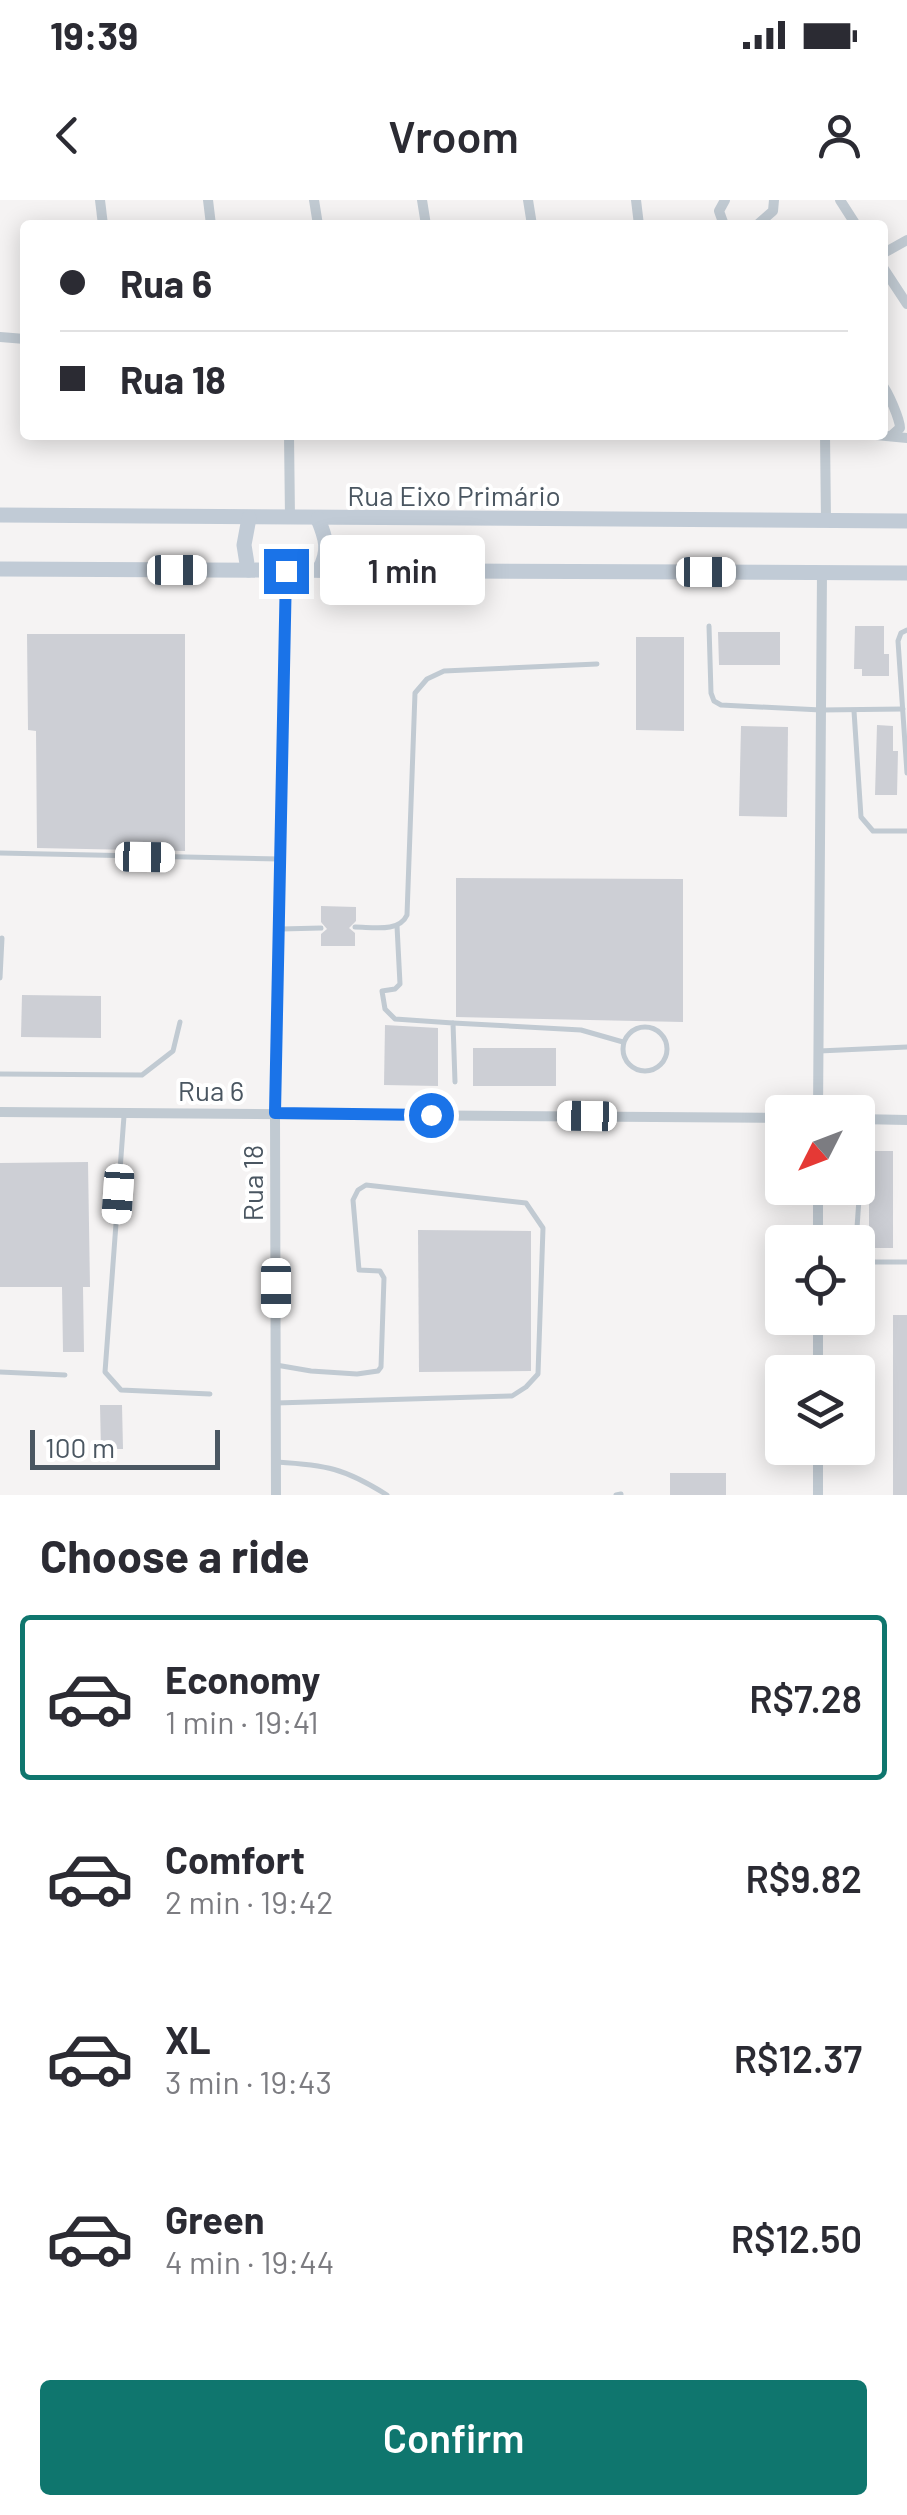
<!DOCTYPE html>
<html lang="en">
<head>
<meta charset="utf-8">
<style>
  :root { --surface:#fff; --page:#f7f7f7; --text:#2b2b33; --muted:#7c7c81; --line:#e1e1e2; --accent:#0f766e }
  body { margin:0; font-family:Barlow,sans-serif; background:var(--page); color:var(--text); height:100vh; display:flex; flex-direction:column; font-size:38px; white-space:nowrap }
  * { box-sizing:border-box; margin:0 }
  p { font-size:32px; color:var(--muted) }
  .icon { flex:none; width:55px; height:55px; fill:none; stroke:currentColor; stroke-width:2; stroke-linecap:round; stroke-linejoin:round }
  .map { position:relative; height:1295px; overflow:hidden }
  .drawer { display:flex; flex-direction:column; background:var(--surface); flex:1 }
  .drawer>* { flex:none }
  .top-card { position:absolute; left:20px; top:20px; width:868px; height:220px; border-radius:10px; box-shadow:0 5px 25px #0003; display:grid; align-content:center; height:220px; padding:0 40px; background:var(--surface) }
  .needle { width:65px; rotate:228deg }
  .fabs { position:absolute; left:765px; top:895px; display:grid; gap:20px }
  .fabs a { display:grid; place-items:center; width:110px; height:110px; border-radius:10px; background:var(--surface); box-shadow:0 5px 25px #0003; font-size:50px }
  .scale { position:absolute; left:30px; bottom:25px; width:190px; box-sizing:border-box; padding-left:10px; border:5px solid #4a5661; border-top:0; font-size:28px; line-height:35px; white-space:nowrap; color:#4a5661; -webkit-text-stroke:8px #fff; paint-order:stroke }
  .end { position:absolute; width:45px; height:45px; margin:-22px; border:12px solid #1a73e8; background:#fff; box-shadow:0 0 0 5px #fff }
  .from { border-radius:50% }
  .bubble { position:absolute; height:70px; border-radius:10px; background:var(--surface); box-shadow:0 5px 25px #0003; font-size:32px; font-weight:600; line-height:70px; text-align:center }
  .car { position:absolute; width:30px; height:60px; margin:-30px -15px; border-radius:12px; box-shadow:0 0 8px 2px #0007; background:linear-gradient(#fff 24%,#345 0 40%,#fff 0 76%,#345 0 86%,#fff 0) }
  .top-card b { display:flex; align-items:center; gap:35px; height:95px; font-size:38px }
  .top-card b+b { border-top:2px solid var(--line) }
  .top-card i { width:25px; height:25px; background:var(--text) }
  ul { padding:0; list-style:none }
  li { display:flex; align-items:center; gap:30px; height:165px; margin:0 20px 15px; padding:0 20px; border:5px solid transparent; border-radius:10px }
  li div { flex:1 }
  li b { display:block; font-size:38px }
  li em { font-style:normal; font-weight:600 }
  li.current { border-color:var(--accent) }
  li>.icon { width:90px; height:90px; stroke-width:1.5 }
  h2 { padding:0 40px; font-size:45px; line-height:120px }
  .button { display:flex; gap:20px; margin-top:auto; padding:20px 40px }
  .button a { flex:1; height:115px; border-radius:10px; background:var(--accent); color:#fff; font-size:40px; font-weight:600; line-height:115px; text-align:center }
  .status { display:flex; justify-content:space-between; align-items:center; height:70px; padding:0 50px; background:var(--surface); direction:ltr }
  .status svg { height:28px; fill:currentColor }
  header { display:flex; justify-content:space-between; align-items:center; height:130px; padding:0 40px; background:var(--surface); font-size:45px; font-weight:600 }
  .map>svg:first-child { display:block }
  .building { fill:#cdcfd5 }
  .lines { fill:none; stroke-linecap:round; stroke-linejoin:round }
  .lane { stroke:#c1cad2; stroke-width:5 }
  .street { stroke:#c1cad2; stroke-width:10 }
  .secondary { stroke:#c1cbd6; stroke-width:15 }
  .route { stroke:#1a73e8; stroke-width:12 }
  .labels { text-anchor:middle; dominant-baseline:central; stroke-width:8; stroke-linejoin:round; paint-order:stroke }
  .street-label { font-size:28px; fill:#4a5661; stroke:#fff }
</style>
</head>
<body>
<div class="status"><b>19:39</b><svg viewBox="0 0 49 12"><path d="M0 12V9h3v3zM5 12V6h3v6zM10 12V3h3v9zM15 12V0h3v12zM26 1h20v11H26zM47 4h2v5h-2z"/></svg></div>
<header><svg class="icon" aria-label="back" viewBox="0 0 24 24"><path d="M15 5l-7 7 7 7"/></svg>Vroom<svg class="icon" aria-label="person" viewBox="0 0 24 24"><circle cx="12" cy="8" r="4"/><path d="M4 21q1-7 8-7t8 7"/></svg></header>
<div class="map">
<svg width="907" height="1295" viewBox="0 0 907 1295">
  <rect width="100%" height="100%" fill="#f5f3f3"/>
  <!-- building -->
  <g class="building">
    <path d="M855,426H884V454H889V476H862V469H854Z"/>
    <path d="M718,432H780V465H719Z"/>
    <path d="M27,434H185V651L37,648L36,531L28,530Z"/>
    <path d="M636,437H684V531L636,530Z"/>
    <path d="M877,525L893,526V551H898L897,595H875Z"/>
    <path d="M741,526L788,527L787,617L739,616Z"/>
    <path d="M456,678L683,679V822L456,817Z"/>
    <path d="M321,706L356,707V721L349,728L355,733V746H321V734L327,729L321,722Z"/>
    <path d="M22,795L101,796V838L21,837Z"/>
    <path d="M385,825L438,828V886L384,885Z"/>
    <rect x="473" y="848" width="83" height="38"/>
    <rect x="869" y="951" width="24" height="97"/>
    <path d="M88,962L90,1087H83L84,1152H63L62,1087H0V963Z"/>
    <path d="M418,1030L531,1031V1171L419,1172Z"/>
    <rect x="893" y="1115" width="14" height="180"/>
    <path d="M100,1205H122L123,1249H101Z"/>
    <rect x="670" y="1273" width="56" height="22"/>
  </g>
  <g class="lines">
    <!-- lane -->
    <g class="lane">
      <path d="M292,237L369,235"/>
      <path d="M709,426L711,493L714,501L721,505L821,510L903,509"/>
      <path d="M907,430L901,433L898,441L907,573"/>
      <path d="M854,511L861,617L873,631H907"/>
      <path d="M0,653L280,659"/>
      <path d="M397,726L400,784L395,789L382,791L385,809L395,819L453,823L455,882"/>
      <path d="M355,727C372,727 399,733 407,715L415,493L427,479L444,471L597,464"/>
      <path d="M281,729L321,728"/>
      <path d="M0,778L2,738"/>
      <path d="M453,823L581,830L623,842"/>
      <circle cx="645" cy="849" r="22"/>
      <path d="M819,851L907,847"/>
      <path d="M0,874L142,875L173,851L180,822"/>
      <path d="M124,916L105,1172L121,1190L210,1194"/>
      <path d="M856,1042L862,956"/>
      <path d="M858,1062H907"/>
      <path d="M276,1165L311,1171L357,1174L378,1171L381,1167L384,1078L380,1071L359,1070L353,1000L358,990L366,985L526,1003L543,1028L538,1174L526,1187L512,1196L276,1203"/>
      <path d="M0,1172L65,1175"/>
      <path d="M277,1262C326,1265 344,1268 387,1295"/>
      <path d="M616,1295L621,1294"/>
    </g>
    <!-- street -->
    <g class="street">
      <path d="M100,0L103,25"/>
      <path d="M208,0L211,25"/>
      <path d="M314,0L318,25"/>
      <path d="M422,0L426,25"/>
      <path d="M528,0L532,25"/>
      <path d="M636,0L639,25"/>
      <path d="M840,0L856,25"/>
      <path d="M724,25L719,11L725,0"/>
      <path d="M757,25L773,11L774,0"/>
      <path d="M882,54L907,40"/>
      <path d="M882,66L907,104"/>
      <path d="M0,137L25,139"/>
      <path d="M882,185C888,191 900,220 900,228L891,236"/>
      <path d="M289,235L290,317"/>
      <path d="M825,235L826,321"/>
      <path d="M876,235L907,238"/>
      <path d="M0,912L782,918"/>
      <path d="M818,912L822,373"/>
      <path d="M858,919L907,920"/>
      <path d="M818,988V1042"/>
      <path d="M818,1118V1172"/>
      <path d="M818,1248V1295"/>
      <path d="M276,1295L275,913L286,371"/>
    </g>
    <!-- secondary -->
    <g class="secondary">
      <path d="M0,315L907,321"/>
      <path d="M318,319C326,338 330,351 319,370"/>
      <path d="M0,369L907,373"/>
      <path d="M248,370L244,345L249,318"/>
    </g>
  </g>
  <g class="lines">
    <!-- route -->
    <path class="route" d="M286,371L275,913L431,915"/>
  </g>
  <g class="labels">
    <!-- street labels -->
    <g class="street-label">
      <text x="454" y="295">Rua Eixo Primário</text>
      <text x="211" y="890">Rua 6</text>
      <text transform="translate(252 983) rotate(-90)">Rua 18</text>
    </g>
  </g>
</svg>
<div class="fabs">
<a><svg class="needle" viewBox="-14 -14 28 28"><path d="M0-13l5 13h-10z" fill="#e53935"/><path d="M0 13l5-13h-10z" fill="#7c7c81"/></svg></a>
<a><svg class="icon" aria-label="locate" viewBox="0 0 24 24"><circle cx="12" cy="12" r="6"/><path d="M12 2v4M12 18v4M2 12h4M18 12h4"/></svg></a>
<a><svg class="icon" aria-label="layers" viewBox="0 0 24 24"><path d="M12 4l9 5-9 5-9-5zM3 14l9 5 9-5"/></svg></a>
</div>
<div class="scale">100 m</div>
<i class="end from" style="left:431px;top:915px"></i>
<i class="end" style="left:286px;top:371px"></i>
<div class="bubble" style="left:320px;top:335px;width:165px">1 min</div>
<i class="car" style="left:177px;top:370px;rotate:90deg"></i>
<i class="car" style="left:706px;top:372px;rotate:90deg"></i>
<i class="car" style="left:145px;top:657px;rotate:91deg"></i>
<i class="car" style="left:587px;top:916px;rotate:271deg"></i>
<i class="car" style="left:118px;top:994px;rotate:184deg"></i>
<i class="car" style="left:276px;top:1088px;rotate:180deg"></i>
<div class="top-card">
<b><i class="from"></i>Rua 6</b>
<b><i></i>Rua 18</b>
</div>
</div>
<section class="drawer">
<h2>Choose a ride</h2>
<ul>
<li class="current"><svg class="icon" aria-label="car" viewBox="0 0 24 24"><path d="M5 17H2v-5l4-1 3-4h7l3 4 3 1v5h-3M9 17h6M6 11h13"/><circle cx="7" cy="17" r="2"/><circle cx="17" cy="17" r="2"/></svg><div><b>Economy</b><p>1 min · 19:41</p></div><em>R$7.28</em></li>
<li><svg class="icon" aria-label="car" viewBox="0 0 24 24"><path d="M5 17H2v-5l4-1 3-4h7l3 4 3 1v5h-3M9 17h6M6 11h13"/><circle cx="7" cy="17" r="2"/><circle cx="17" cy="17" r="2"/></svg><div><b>Comfort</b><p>2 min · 19:42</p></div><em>R$9.82</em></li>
<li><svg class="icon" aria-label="car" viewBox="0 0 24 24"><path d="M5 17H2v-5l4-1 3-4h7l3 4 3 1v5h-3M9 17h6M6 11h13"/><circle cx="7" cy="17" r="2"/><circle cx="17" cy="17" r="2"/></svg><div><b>XL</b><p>3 min · 19:43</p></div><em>R$12.37</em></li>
<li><svg class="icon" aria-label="car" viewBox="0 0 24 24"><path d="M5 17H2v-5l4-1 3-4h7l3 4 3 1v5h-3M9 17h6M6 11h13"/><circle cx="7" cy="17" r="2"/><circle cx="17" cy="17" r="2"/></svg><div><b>Green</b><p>4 min · 19:44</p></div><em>R$12.50</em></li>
</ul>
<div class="button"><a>Confirm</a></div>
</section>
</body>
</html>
